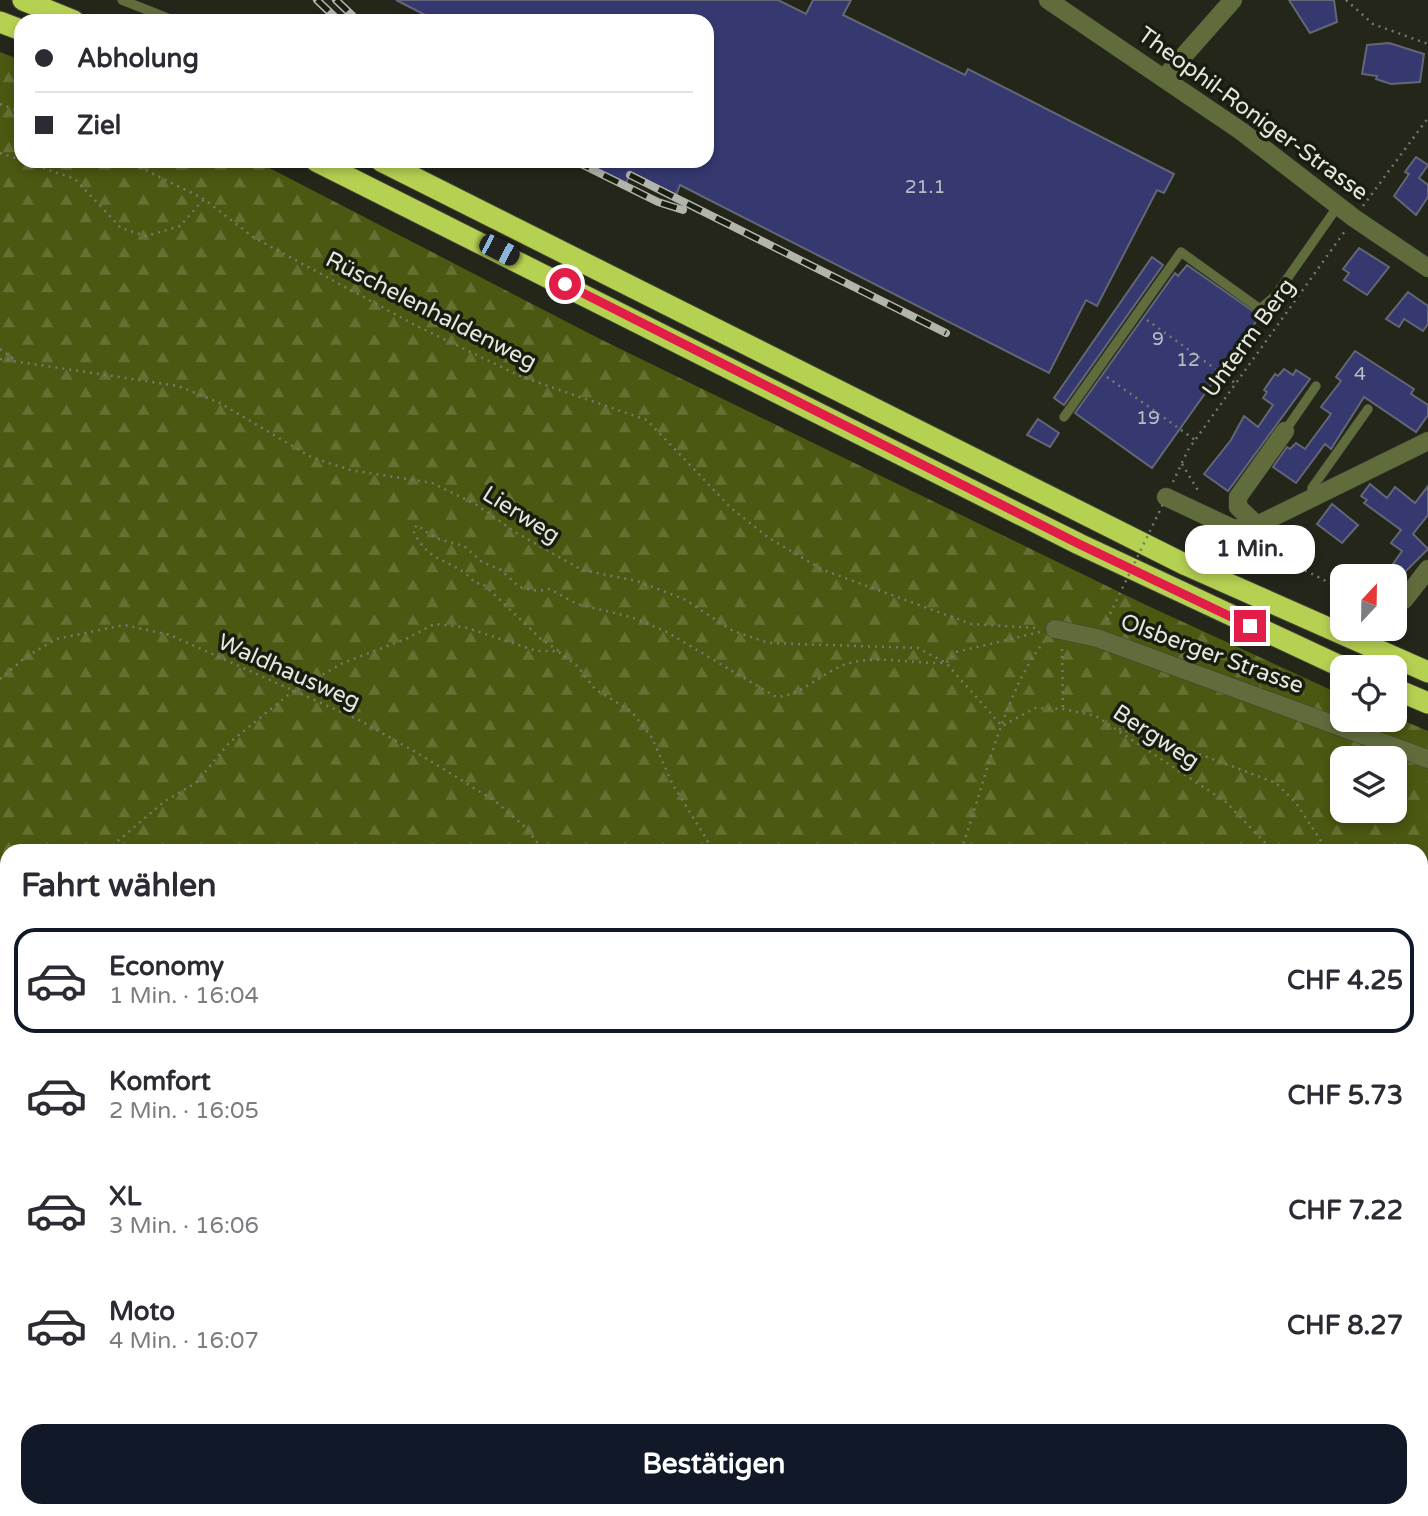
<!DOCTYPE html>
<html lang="de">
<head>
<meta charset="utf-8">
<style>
  :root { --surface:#fff; --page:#f7f7f7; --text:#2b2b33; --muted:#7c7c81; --line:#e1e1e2; --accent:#111827 }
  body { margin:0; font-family:"Varela Round",sans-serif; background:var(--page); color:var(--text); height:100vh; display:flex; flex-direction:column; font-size:26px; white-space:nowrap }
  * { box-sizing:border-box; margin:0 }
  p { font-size:23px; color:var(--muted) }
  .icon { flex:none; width:38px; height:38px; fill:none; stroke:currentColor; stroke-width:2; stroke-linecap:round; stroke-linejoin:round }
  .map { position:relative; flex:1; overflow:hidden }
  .side { position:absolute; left:0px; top:844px; width:1428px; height:674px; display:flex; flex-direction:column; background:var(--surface); border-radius:21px 21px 0 0; box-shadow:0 4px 10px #0003 }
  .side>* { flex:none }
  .top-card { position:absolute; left:14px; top:14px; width:700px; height:154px; border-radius:21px; box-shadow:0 4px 10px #0003; display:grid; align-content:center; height:154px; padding:0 21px; background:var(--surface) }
  .needle { width:46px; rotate:22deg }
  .controls { position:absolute; left:1330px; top:564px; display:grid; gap:14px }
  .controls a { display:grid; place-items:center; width:77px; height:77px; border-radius:14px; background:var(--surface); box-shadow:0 4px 10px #0003; font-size:35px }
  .end { position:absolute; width:32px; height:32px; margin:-16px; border:9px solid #e11d48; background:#fff; box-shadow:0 0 0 4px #fff }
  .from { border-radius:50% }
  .bubble { position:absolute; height:49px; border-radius:21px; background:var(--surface); box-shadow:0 4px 10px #0003; font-size:23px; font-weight:700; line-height:49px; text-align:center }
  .car { position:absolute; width:21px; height:42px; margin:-21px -10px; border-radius:9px; box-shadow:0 0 5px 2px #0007; background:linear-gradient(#222 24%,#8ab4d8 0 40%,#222 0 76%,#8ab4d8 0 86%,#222 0) }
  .top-card b { display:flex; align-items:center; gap:24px; height:66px; font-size:26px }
  .top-card b+b { border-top:2px solid var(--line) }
  .top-card i { width:18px; height:18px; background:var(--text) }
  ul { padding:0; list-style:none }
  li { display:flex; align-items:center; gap:21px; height:105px; margin:0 14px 10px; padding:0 7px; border:4px solid transparent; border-radius:21px }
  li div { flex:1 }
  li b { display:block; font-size:26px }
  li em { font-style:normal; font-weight:700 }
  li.active { border-color:var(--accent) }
  li>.icon { width:63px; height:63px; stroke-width:1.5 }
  h2 { padding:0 21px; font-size:32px; line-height:84px }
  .primary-button { display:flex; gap:14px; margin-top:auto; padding:14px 21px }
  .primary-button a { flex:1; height:80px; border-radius:21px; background:var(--accent); color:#fff; font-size:28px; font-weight:700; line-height:80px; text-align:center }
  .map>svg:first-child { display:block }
  .forest { fill:url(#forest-firs); fill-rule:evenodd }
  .building { fill:#353970; stroke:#636675; stroke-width:2 }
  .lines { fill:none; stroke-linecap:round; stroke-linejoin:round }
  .service-casing { stroke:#3e4135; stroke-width:10 }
  .minor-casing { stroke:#3e4135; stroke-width:19 }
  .motorway-casing { stroke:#3e4135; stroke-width:23 }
  .path { stroke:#75786d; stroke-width:2.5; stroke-dasharray:2 5; stroke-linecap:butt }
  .service { stroke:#616c3d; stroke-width:9 }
  .minor { stroke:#616c3d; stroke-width:18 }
  .motorway { stroke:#b6d052; stroke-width:21 }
  .rail-casing { stroke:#b2b5ab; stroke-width:8 }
  .rail { stroke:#191d10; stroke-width:5; stroke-dasharray:16; stroke-linecap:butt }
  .path-bridge { stroke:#75786d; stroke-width:2.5; stroke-dasharray:2 5; stroke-linecap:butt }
  .route { stroke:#e11d48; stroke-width:9 }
  .labels { text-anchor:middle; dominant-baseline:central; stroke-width:7; stroke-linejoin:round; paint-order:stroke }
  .number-label { font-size:19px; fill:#b9bcc3 }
  .street-label { font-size:23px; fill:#e5e8df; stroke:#191d10 }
</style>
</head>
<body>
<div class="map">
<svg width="1428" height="1516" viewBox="0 0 1428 1516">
  <defs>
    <pattern id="forest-firs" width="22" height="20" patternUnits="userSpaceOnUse" patternTransform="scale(1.75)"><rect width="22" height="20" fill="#4b5811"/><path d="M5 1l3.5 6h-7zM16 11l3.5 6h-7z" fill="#657033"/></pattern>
  </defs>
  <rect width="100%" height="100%" fill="#232619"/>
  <!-- forest -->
  <path class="forest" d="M0,52L21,60V161H256L600,339L1146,605L1342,695V719L1395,717L1428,731V1516H0ZM1342,758H1395V810H1342ZM7,850H1421V1510H7Z"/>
  <!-- building -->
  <g class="building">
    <path d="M396,0H778L806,14L813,0H851L843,15L965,75L968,69L1174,174L1164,193L1157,190L1097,306L1086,300L1049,373L680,185L676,195L631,172L625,185L578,161H707V21H437Z"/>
    <path d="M1289,0H1334L1337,22L1310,33Z"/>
    <path d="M1389,43L1424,54L1420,82L1391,84L1376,79L1377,76L1362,74L1367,45Z"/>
    <path d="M1416,157L1428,165L1419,178L1428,185V197L1416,215L1394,196L1409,174L1405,172Z"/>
    <path d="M1359,248L1389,267L1367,295L1344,280L1349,273L1343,269Z"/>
    <path d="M1152,257L1163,265L1064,405L1054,398Z"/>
    <path d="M1187,265L1260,316L1152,468L1075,413L1175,273L1178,276Z"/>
    <path d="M1408,292L1428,306V324L1423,331L1404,319L1399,327L1386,319Z"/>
    <path d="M1355,351L1414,389L1411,394L1428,405V415L1416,432L1364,397L1331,449L1325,444L1296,483L1273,467L1287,447L1290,449L1296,443L1305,449L1331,414L1321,407L1341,381L1336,377Z"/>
    <path d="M1284,369L1293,375L1296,370L1310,379L1228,491L1204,474L1231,440L1244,416L1258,427L1273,405L1263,398L1267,392L1264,390L1275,374L1278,376Z"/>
    <path d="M1038,419L1059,433L1050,447L1027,435Z"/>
    <path d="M1370,484L1387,498L1395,487L1415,503L1428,486V515L1413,534L1428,549L1404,573L1393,564L1402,551L1391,543L1401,530L1364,503L1367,500L1361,496Z"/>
    <path d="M1332,504L1358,525L1342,543L1317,524Z"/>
  </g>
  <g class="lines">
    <!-- service casing -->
    <g class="service-casing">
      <g id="service">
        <path d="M122,0L175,21"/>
        <path d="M1064,417L1181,252L1260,309L1275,296L1338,206"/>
        <path d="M1285,431L1316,386"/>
        <path d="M1312,497V488L1368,409"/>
      </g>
    </g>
    <!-- minor casing -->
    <g class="minor-casing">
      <g id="minor">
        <path d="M1048,0L1241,131L1354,218L1428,268"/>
        <path d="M1165,77L1233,0"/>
        <path d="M1166,497L1232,528L1249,529L1428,441"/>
        <path d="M1258,526L1238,507V497L1285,431"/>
        <path d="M1404,600L1428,569"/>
        <path d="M1055,629L1097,638L1428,759"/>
      </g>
    </g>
    <!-- motorway casing -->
    <g class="motorway-casing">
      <g id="motorway">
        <path d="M23,0L74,21"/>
        <path d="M0,22L21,30"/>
        <path d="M316,161L1079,544L1342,667"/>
        <path d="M381,161L1186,565L1428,672"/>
        <path d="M1395,689L1428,703"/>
      </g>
    </g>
    <!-- path -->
    <g class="path">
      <path d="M1346,0L1373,24L1428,44"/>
      <path d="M0,104L21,112"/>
      <path d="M0,153L21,160"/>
      <path d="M23,161L75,179L121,228L146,236L180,226L204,199"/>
      <path d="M127,161L204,199L253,237L417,326L522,377L647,420L731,508L769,538L823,570L971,624L1038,628"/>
      <path d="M1363,206L1428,118"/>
      <path d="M1147,320L1235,383"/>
      <path d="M0,349L15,360"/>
      <path d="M0,359L178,386L220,403L311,457L350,470L432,483L477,505L515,532L582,570L637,581L684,599L733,631L769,643L918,648L946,663L1002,726L1035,708L1063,709L1096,716L1226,802L1272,850"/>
      <path d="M1107,377L1195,440"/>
      <path d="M1182,464L1200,494"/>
      <path d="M1173,482L1188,450L1345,231"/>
      <path d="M1283,553L1306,571L1342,589"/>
      <path d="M1062,649L1063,708"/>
      <path d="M559,652L577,666L595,689L632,712L652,738L673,785L707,840L710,850"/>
      <path d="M0,679L26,657L56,639L124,625L170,635L359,720L419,754L495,801L525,827L543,850"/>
      <path d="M1119,729L1181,747L1276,783L1296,803L1327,850"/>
      <path d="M107,850L165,801L196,783L229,743L292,692L343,663L408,638L434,624L464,627L537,651H559L541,639L483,584L475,583C452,556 430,567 413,530L417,525L435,538L464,546L482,562L501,570L519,587L537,591L550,589L577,604L631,617L665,631L776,697C806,695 824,668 854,662C882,656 917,664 946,663L956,652L1040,632"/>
      <path d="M961,850C983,790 1004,690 1044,642"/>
      <path d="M0,862L7,873"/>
      <path d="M0,945L7,940"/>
      <path d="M1421,1003L1428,1015"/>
      <path d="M1421,1115L1428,1130"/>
      <path d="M0,1137L7,1133"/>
      <path d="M1421,1426L1428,1413"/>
      <path d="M1421,1469L1428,1457"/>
      <path d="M0,1487L7,1480"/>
      <path d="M521,1516L525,1510"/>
      <path d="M1054,1516L1059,1510"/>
      <path d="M1284,1516L1296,1510"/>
      <path d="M1388,1516L1390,1510"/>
    </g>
    <!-- service -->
    <use href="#service" class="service"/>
    <!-- minor -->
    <use href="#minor" class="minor"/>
    <!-- motorway -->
    <use href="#motorway" class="motorway"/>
    <!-- rail casing -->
    <g class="rail-casing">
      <g id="rail">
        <path d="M317,0L339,21"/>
        <path d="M336,0L358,21"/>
        <path d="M575,161L658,202L683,210"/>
        <path d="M630,175L946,333"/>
      </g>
    </g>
    <!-- rail -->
    <use href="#rail" class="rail"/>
    <!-- path-bridge -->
    <path class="path-bridge" d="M1107,620L1164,502"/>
  </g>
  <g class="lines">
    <!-- route -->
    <path class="route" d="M565,284L1079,544L1250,626"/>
  </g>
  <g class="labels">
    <!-- number labels -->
    <g class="number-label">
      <text x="925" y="187">21.1</text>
      <text x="1158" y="339">9</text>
      <text x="1188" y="360">12</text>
      <text x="1360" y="374">4</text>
      <text x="1148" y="418">19</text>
    </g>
    <!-- street labels -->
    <g class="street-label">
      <text transform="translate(1253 114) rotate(36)">Theophil-Roniger-Strasse</text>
      <text transform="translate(431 311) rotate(27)">Rüschelenhaldenweg</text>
      <text transform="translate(1249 338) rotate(-54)">Unterm Berg</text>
      <text transform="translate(521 515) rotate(32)">Lierweg</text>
      <text transform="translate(1212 654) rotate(20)">Olsberger Strasse</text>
      <text transform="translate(289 672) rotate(24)">Waldhausweg</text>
      <text transform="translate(1156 737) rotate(33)">Bergweg</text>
    </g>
  </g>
</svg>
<div class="controls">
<a><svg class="needle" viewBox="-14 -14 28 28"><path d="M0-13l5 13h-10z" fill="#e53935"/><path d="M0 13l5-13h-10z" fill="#7c7c81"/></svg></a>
<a><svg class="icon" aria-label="locate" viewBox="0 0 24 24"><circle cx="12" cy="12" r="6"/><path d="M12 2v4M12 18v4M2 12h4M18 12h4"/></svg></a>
<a><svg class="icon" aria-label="layers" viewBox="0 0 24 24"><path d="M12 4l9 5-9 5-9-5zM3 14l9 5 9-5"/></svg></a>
</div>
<i class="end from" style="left:565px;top:284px"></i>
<i class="end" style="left:1250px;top:626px"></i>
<div class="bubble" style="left:1185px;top:525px;width:130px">1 Min.</div>
<i class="car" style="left:499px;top:250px;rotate:117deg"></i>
<div class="top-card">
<b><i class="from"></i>Abholung</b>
<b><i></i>Ziel</b>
</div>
<section class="side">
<h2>Fahrt wählen</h2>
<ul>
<li class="active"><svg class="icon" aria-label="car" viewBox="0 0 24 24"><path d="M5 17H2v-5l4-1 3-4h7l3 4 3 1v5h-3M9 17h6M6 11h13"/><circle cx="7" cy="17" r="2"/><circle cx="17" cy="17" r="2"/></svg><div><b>Economy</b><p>1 Min. · 16:04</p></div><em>CHF 4.25</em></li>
<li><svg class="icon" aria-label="car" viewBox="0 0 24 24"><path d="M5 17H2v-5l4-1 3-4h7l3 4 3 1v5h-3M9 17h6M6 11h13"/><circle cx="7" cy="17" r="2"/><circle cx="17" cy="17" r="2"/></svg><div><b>Komfort</b><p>2 Min. · 16:05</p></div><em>CHF 5.73</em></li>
<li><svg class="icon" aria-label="car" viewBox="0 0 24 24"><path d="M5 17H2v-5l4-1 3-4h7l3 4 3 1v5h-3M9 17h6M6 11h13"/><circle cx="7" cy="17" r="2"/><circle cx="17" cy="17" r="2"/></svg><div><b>XL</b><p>3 Min. · 16:06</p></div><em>CHF 7.22</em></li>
<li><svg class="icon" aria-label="car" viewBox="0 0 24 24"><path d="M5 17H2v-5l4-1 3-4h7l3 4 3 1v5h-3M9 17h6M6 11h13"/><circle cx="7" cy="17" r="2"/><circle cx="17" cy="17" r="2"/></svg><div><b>Moto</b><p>4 Min. · 16:07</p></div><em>CHF 8.27</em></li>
</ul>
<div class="primary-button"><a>Bestätigen</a></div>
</section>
</div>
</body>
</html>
